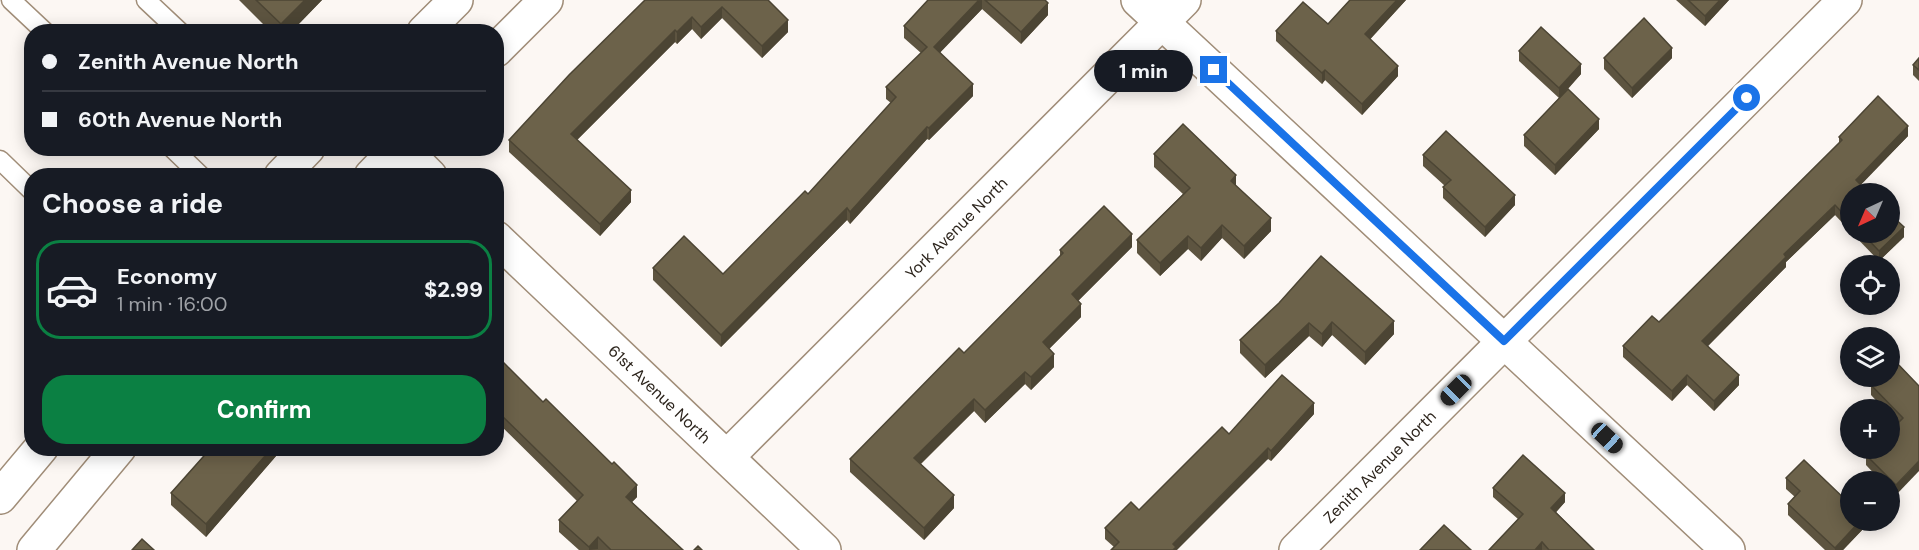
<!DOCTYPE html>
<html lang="en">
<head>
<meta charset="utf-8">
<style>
  :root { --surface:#171b24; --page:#20242c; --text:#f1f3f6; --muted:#9ea1a6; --line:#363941; --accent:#0b8043 }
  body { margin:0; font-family:"DM Sans",sans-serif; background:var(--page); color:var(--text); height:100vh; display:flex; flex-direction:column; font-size:22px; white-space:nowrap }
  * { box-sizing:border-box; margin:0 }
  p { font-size:20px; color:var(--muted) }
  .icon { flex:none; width:33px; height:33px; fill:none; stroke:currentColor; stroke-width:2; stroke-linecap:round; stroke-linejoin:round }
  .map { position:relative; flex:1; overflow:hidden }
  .panel { position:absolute; left:24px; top:168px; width:480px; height:288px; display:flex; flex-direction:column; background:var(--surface); border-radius:24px; box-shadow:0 3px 15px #0003 }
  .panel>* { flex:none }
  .hud { position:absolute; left:24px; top:24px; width:480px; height:132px; border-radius:24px; box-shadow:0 3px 15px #0003; display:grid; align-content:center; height:132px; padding:0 18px; background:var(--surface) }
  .needle { width:39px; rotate:224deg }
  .buttons { position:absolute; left:1840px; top:183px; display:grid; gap:12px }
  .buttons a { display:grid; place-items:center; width:60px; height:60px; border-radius:50%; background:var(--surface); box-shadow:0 3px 15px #0003; font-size:30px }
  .end { position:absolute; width:27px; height:27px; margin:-14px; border:8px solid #1a73e8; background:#fff; box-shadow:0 0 0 3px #fff }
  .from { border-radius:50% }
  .bubble { position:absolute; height:42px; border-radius:21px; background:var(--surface); box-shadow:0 3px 15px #0003; font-size:20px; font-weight:800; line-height:42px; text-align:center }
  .car { position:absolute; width:18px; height:36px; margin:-18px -9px; border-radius:8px; box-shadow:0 0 4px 2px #0007; background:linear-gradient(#222 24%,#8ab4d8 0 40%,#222 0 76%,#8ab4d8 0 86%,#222 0) }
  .hud b { display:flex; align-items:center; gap:21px; height:57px; font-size:22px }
  .hud b+b { border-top:2px solid var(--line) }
  .hud i { width:15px; height:15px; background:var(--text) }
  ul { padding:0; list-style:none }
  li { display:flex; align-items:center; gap:18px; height:99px; margin:0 12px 9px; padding:0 6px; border:3px solid transparent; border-radius:24px }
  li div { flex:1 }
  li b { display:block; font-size:22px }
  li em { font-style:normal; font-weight:800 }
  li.selected { border-color:var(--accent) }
  li>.icon { width:54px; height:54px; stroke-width:1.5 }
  h2 { padding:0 18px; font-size:27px; line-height:72px }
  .primary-button { display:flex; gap:12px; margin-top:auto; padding:12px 18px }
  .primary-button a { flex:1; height:69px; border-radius:24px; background:var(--accent); color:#fff; font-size:24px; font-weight:800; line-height:69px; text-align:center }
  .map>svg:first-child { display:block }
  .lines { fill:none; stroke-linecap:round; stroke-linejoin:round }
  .lane-casing { stroke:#a08d78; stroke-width:21 }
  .street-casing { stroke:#a08d78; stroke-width:36 }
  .secondary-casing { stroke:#a08d78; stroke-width:36 }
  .lane { stroke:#fff; stroke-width:18 }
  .street { stroke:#fff; stroke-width:33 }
  .secondary { stroke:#fff; stroke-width:33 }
  .wall { fill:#5d5440 }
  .shaded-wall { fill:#4c4534 }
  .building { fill:#6c624a; stroke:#4c4534; stroke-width:1.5 }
  .route { stroke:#1a73e8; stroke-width:8 }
  .labels { text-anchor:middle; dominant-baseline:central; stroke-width:6; stroke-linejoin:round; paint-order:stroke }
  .street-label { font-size:16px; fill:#2c241c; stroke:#fff }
</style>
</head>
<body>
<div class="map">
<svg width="1919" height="550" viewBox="0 0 1919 550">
  <rect width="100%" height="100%" fill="#fcf7f3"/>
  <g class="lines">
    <!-- lane casing -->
    <g class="lane-casing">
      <g id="lane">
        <path d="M11,0L45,32"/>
        <path d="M146,0L180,32"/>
        <path d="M172,148L201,176"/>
        <path d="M0,160L32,191"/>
      </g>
    </g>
    <!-- street casing -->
    <g class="street-casing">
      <g id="street">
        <path d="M1138,0L1728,550"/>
        <path d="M402,148L430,176"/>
        <path id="s1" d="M496,238L824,550"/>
        <path id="s2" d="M727,457L1184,0"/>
        <path id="s3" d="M1296,550L1845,0"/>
      </g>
    </g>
    <!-- secondary casing -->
    <g class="secondary-casing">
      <g id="secondary">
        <path d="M424,32L456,0"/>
        <path d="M496,50L546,0"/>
        <path d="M281,176L308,148"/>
        <path d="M371,176L398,148"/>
        <path d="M0,497L41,448"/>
        <path d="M34,550L119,448"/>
      </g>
    </g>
    <!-- lane -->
    <use href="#lane" class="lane"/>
    <!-- street -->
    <use href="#street" class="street"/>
    <!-- secondary -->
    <use href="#secondary" class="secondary"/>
  </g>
  <!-- wall -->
  <g class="wall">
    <path d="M239,0H322L291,32H271Z"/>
    <path d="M645,0H768L788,32L762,58L722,18L701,39L692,29L677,44L675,42L577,140L631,202L600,236L509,152V140Z"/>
    <path d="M928,0H1045L1048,15L1021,44L982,9L940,52L973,96L929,140L927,139L850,224L847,220L721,347L653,280V268L723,274L808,194L891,103L886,99V87L921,53L904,38V26Z"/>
    <path d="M1350,0H1406L1370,39L1398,76L1362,115L1325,80L1322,84L1276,41V31L1328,24Z"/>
    <path d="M1676,0H1729L1705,26Z"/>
    <path d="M1519,51L1581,74L1568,89L1599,129L1555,175L1524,146V135L1559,98L1519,61Z"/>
    <path d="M1604,58H1672L1632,98L1604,69Z"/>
    <path d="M1919,58V81L1913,75V65Z"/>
    <path d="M1908,136L1851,194V232L1835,215L1786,262V267L1708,346L1739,385L1714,411L1687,385L1672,401L1623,357V346L1659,322L1839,143V137Z"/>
    <path d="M1154,154L1236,186L1271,231L1244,259L1222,238L1201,261L1188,249L1160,276L1137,253V240L1183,194L1154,167Z"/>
    <path d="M1423,155L1515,205L1485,237L1443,198V187L1445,186L1423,166Z"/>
    <path d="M1851,232H1890L1904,237L1879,261Z"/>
    <path d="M1132,247L1078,301L1081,317L1049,349L1054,367L1031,390L1025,384L985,423L974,411L921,464L954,508L924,540L850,472V459L964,353L1060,256V250Z"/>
    <path d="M1279,303L1394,334L1365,365L1332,335L1322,347L1309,336L1265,378L1240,353V340Z"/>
    <path d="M496,355L637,497L632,502L683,550H579L559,532V520L577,501L496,421Z"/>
    <path d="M1871,385L1919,386L1896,495L1890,489V482H1882L1866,465V455L1898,423L1890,415V410H1885L1871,395Z"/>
    <path d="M1314,414L1271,461L1268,459L1114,547L1105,539V528L1139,510L1229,434Z"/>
    <path d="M211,448H283L206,537L171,505V493Z"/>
    <path d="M1786,478L1864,520V528L1843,550H1825L1788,515V504L1795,497L1786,489Z"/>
    <path d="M1493,488L1565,502L1556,512L1594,550H1489L1518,519L1493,497Z"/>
  </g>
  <!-- shaded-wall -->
  <g class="shaded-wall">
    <path d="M305,0H322L291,32H281V24Z"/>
    <path d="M979,0H982V9L934,59V47Z"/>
    <path d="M1397,0H1406L1365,45V34Z"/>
    <path d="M1720,0H1729L1705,26V16Z"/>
    <path d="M1048,3V15L1021,44V32Z"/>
    <path d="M722,7V18L701,39V27Z"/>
    <path d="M692,17V29L677,44V32Z"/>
    <path d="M788,20V32L762,58V46Z"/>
    <path d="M675,30V42L571,146V134Z"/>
    <path d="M1672,48V58L1632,98V88Z"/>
    <path d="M1581,64V74L1559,98V88Z"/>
    <path d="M1398,66V76L1362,115V104Z"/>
    <path d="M1325,70V80L1322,84V73Z"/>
    <path d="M973,84V96L929,140V128Z"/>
    <path d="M1599,119V129L1555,175V165Z"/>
    <path d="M1908,126V136L1856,190V180Z"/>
    <path d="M927,127V139L850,224V212Z"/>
    <path d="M1236,175V188L1231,181Z"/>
    <path d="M631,190V202L600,236V224Z"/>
    <path d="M1515,195V205L1485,237V227Z"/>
    <path d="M1835,205V215L1786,262V267L1702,352V341L1784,254Z"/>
    <path d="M847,208V220L721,347V335Z"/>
    <path d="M1271,218V231L1244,259V246Z"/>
    <path d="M1222,225V238L1201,261V248Z"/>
    <path d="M1904,227V237L1879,261V251Z"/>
    <path d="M1132,234V247L1072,307V294Z"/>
    <path d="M1188,236V249L1160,276V263Z"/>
    <path d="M1081,304V317L1043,355V342Z"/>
    <path d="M1394,321V334L1365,365V352Z"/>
    <path d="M1332,322V335L1322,347V334Z"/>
    <path d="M1309,323V336L1265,378V365Z"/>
    <path d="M1054,354V367L1031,390V377Z"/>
    <path d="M1025,372V384L985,423V410Z"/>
    <path d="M1687,375V385L1672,401V391Z"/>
    <path d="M1739,375V385L1714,411V401Z"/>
    <path d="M974,399V411L914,470V458Z"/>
    <path d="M1314,403V414L1271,461V451Z"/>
    <path d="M272,448H283L206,537V524Z"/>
    <path d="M1268,448V459L1177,550H1173V544Z"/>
    <path d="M1919,461V471L1896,495V485Z"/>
    <path d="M637,485V497L626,508V497Z"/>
    <path d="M1565,493V502L1551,518V508Z"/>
    <path d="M954,495V508L924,540V528Z"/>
    <path d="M1861,520H1864V528L1843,550H1835V548Z"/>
    <path d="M598,537V549L589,550V547Z"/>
    <path d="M1542,542V550H1535Z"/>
  </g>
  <!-- building -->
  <g class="building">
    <path d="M256,0H305L281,24Z"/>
    <path d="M645,0H768L788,20L762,46L722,7L701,27L692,17L677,32L675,30L571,134L631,190L600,224L509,140L569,75Z"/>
    <path d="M928,0H979L934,47L973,84L929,128L927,127L850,212L847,208L721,335L653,268L684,236L723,274L805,191L808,194L896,97L886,87L927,47L904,26Z"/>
    <path d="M985,0H1045L1048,3L1021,32Z"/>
    <path d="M1350,0H1397L1365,34L1398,66L1362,104L1325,70L1322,73L1276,31L1303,2L1328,24Z"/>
    <path d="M1688,0H1720L1705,16Z"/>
    <path d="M1644,18L1672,48L1632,88L1604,58Z"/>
    <path d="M1541,27L1581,64L1559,88L1519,51Z"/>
    <path d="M1919,58V70L1913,65Z"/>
    <path d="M1568,89L1599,119L1555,165L1524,135Z"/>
    <path d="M1878,96L1908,126L1856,180L1870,194H1851V222L1835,205L1784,254L1786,257L1702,341L1739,375L1714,401L1687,375L1672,391L1623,346L1652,316L1659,322L1842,140L1839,137Z"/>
    <path d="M1183,124L1236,175L1231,181L1271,218L1244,246L1222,225L1201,248L1188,236L1160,263L1137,240L1190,188L1154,154Z"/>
    <path d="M1446,131L1515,195L1485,227L1443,187L1451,180L1423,155Z"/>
    <path d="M1104,206L1132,234L1072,294L1081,304L1043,342L1054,354L1031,377L1025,372L985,410L974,399L914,458L954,495L924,528L850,459L959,348L964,353L1063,253L1060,250Z"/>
    <path d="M1890,214L1904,227L1879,251L1861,232H1890Z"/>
    <path d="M1321,256L1394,321L1365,352L1332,322L1322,334L1309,323L1265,365L1240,340L1279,303Z"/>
    <path d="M496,355L543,402L546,399L612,464L614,462L637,485L626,497L683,550H611L598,537L589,547L559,520L583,495L496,410Z"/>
    <path d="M1895,361L1919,386V461L1896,485L1866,455L1872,448H1890V431L1903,418L1871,385L1879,376H1890V365Z"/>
    <path d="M1282,375L1314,403L1271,451L1268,448L1173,544L1176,547L1173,550H1111L1119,542L1105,528L1131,502L1139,510L1222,427L1229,434Z"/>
    <path d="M211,448H272L206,524L171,493Z"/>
    <path d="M1523,455L1565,493L1551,508L1594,550H1549L1542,542L1535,550H1489L1523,514L1493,488Z"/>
    <path d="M1804,460L1851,505V520H1861L1835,548L1788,504L1800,491L1786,478Z"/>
    <path d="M1444,525L1471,550H1420Z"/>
    <path d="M142,539L154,550H132Z"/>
    <path d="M698,546L702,550H694Z"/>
  </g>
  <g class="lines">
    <!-- route -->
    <path class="route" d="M1214,70L1504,341L1747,98"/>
  </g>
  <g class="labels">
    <!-- street labels -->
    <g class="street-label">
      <text stroke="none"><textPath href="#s2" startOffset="324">York Avenue North</textPath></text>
      <text stroke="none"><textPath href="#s1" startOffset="226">61st Avenue North</textPath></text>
      <text stroke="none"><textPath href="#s3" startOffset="118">Zenith Avenue North</textPath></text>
    </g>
  </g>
</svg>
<div class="buttons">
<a><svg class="needle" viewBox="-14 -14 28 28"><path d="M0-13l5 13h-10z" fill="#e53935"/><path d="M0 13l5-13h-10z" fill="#9ea1a6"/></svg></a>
<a><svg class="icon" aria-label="locate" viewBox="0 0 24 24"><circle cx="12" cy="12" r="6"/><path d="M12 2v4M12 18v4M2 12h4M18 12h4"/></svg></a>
<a><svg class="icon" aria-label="layers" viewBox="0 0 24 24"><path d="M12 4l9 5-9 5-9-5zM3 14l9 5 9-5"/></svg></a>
<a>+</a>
<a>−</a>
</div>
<i class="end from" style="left:1747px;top:98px"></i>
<i class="end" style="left:1214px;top:70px"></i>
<div class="bubble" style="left:1094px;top:50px;width:99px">1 min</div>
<i class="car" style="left:1456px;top:390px;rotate:225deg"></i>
<i class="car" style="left:1607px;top:438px;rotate:133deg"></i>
<div class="hud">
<b><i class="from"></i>Zenith Avenue North</b>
<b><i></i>60th Avenue North</b>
</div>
<section class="panel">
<h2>Choose a ride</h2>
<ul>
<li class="selected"><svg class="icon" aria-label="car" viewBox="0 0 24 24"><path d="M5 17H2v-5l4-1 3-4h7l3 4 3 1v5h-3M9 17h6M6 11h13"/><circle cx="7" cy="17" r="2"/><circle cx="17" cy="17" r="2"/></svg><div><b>Economy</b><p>1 min · 16:00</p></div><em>$2.99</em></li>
</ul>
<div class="primary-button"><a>Confirm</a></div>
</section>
</div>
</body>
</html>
